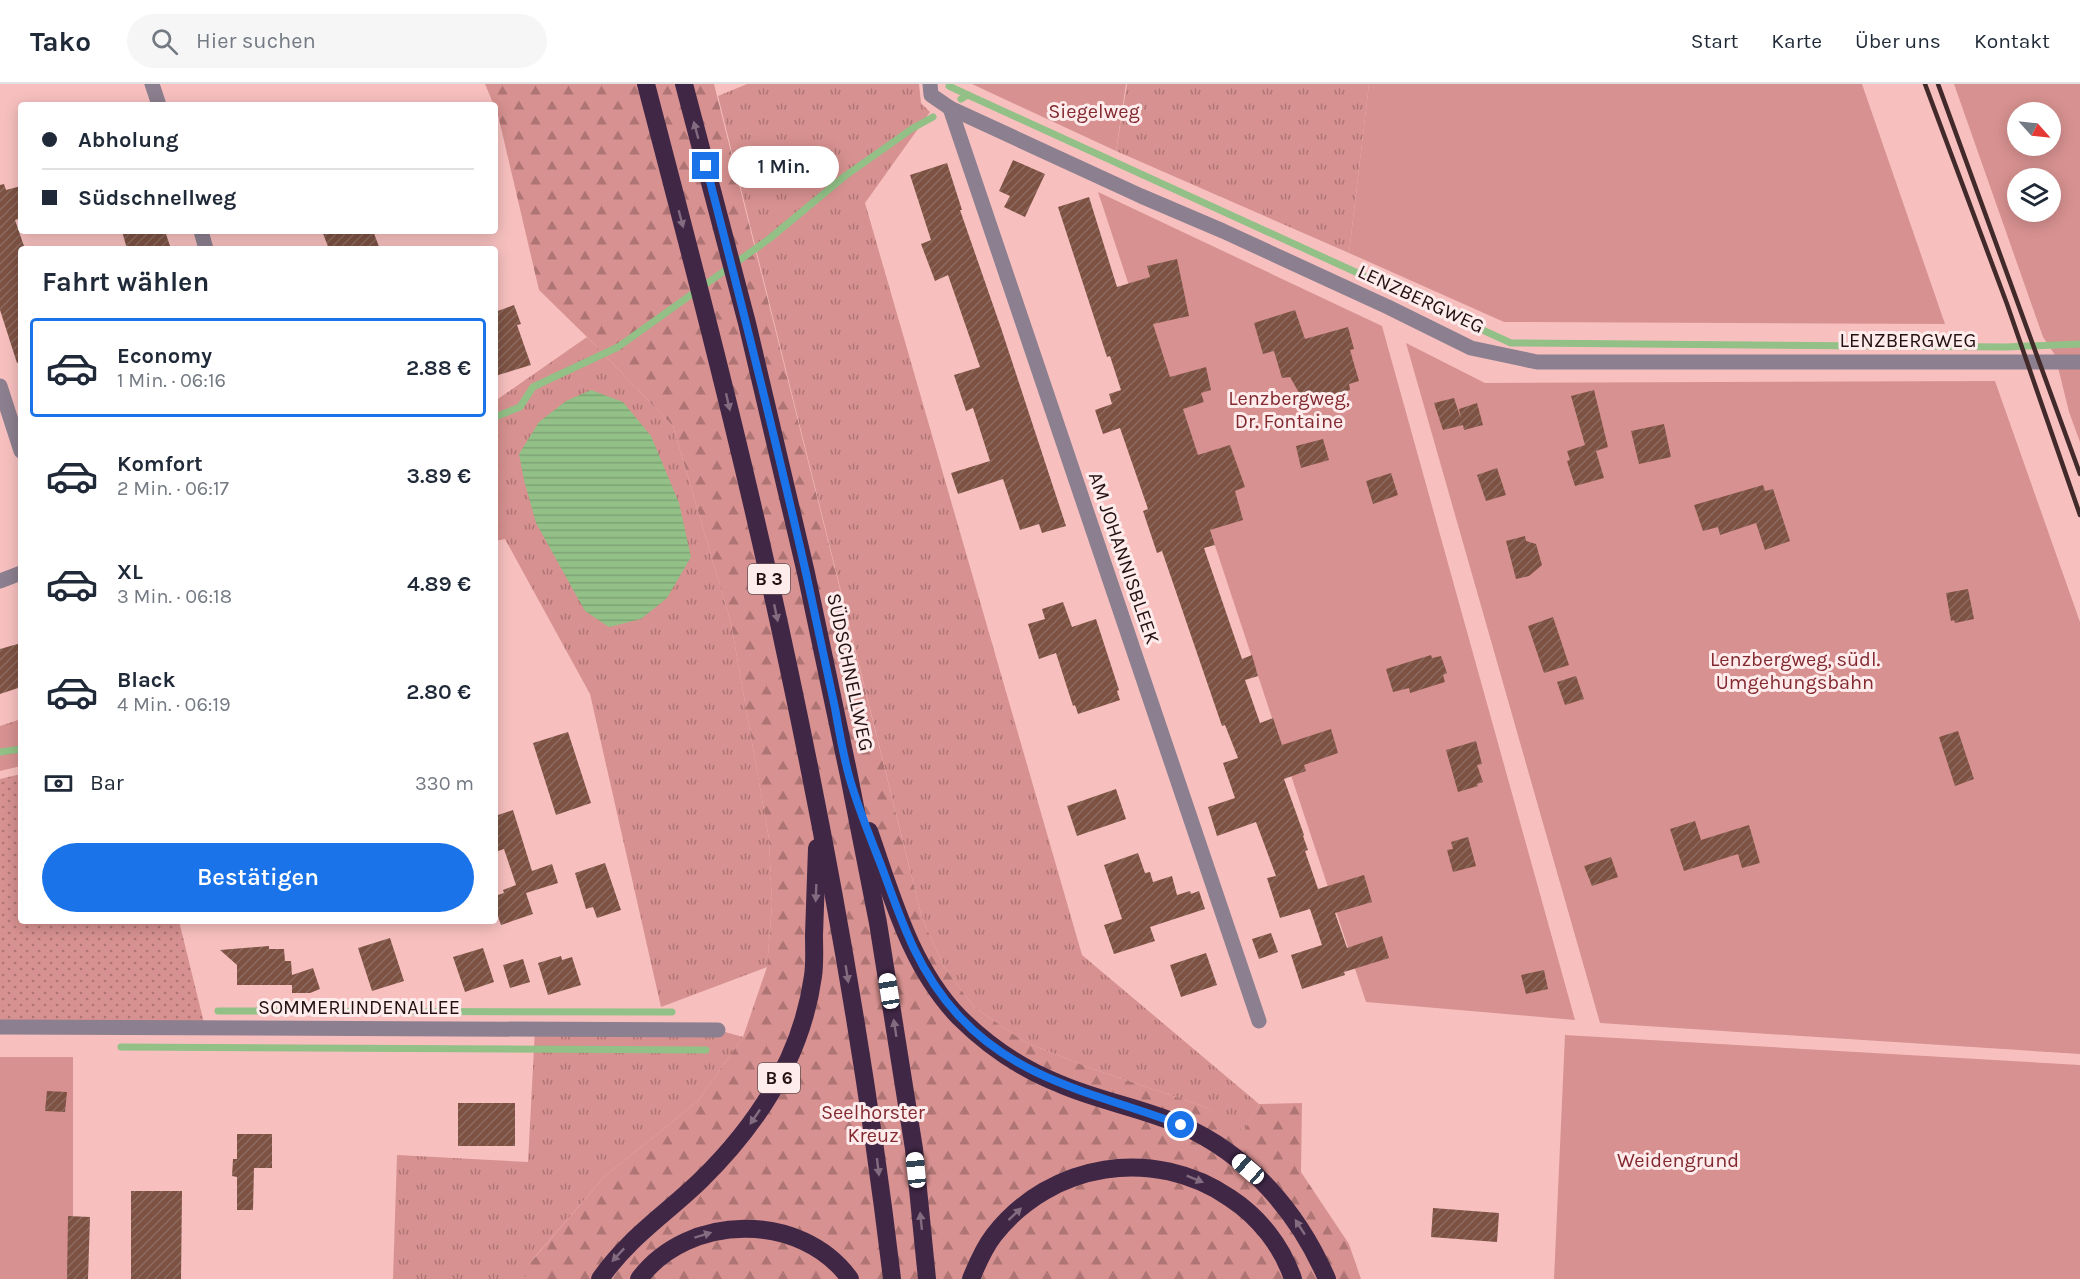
<!DOCTYPE html>
<html lang="de">
<head>
<meta charset="utf-8">
<style>
  :root { --surface:#fff; --page:#f6f6f7; --text:#1f2937; --muted:#747a83; --line:#e0e1e3; --accent:#1a73e8 }
  body { margin:0; font-family:Karla,sans-serif; background:var(--page); color:var(--text); height:100vh; display:flex; flex-direction:column; font-size:22px; white-space:nowrap }
  * { box-sizing:border-box; margin:0 }
  p { font-size:20px; color:var(--muted) }
  .icon { flex:none; width:33px; height:33px; fill:none; stroke:currentColor; stroke-width:2; stroke-linecap:round; stroke-linejoin:round }
  .map { position:relative; flex:1; overflow:hidden }
  .drawer { position:absolute; left:18px; top:162px; width:480px; height:678px; display:flex; flex-direction:column; background:var(--surface); border-radius:6px; box-shadow:0 3px 15px #0003 }
  .drawer>* { flex:none }
  .hud { position:absolute; left:18px; top:18px; width:480px; height:132px; border-radius:6px; box-shadow:0 3px 15px #0003; display:grid; align-content:center; height:132px; padding:0 24px; background:var(--surface) }
  .needle { width:39px; rotate:117deg }
  .buttons { position:absolute; left:2007px; top:18px; display:grid; gap:12px }
  .buttons a { display:grid; place-items:center; width:54px; height:54px; border-radius:50%; background:var(--surface); box-shadow:0 3px 15px #0003; font-size:30px }
  .end { position:absolute; width:27px; height:27px; margin:-14px; border:8px solid #1a73e8; background:#fff; box-shadow:0 0 0 3px #fff }
  .from { border-radius:50% }
  .bubble { position:absolute; height:42px; border-radius:21px; background:var(--surface); box-shadow:0 3px 15px #0003; font-size:20px; font-weight:600; line-height:42px; text-align:center }
  .car { position:absolute; width:18px; height:36px; margin:-18px -9px; border-radius:8px; box-shadow:0 0 4px 2px #0007; background:linear-gradient(#fff 24%,#345 0 40%,#fff 0 76%,#345 0 86%,#fff 0) }
  .hud b { display:flex; align-items:center; gap:21px; height:57px; font-size:22px }
  .hud b+b { border-top:2px solid var(--line) }
  .hud i { width:15px; height:15px; background:var(--text) }
  ul { padding:0; list-style:none }
  li { display:flex; align-items:center; gap:18px; height:99px; margin:0 12px 9px; padding:0 12px; border:3px solid transparent; border-radius:6px }
  li div { flex:1 }
  li b { display:block; font-size:22px }
  li em { font-style:normal; font-weight:600 }
  li.current { border-color:var(--accent) }
  li>.icon { width:54px; height:54px; stroke-width:1.5 }
  h2 { padding:0 24px; font-size:27px; line-height:72px }
  .pay { display:flex; align-items:center; gap:15px; height:66px; padding:0 24px; font-size:22px }
  .pay p { margin-inline-start:auto }
  .action { display:flex; gap:12px; margin-top:auto; padding:12px 24px }
  .action a { flex:1; height:69px; border-radius:36px; background:var(--accent); color:#fff; font-size:24px; font-weight:600; line-height:69px; text-align:center }
  header { display:flex; align-items:center; gap:36px; box-sizing:border-box; height:84px; padding:0 30px; background:var(--surface); border-bottom:2px solid var(--line) }
  header strong { font-size:28px }
  nav { display:flex; gap:33px; margin-inline-start:auto; font-size:21px }
  .search { width:420px; height:54px; background:var(--page); display:flex; align-items:center; gap:15px; box-sizing:border-box; padding:0 21px; border-radius:33px; color:var(--muted); font-size:22px }
  .map>svg:first-child { display:block }
  .grass { fill:url(#grass-tufts) }
  .forest { fill:url(#forest-firs) }
  .park { fill:url(#park-dots) }
  .garden { fill:#d79190; fill-rule:evenodd }
  .water { fill:url(#water-rules) }
  .lines { fill:none; stroke-linecap:round; stroke-linejoin:round }
  .stream { stroke:#92c087; stroke-width:7 }
  .building { fill:url(#building-hatch) }
  .street { stroke:#8c7f8f; stroke-width:15 }
  .highway { stroke:#402746; stroke-width:18 }
  .rail { stroke:#422a2b; stroke-width:4.5 }
  .oneway { fill:#826c80 }
  .route { stroke:#1a73e8; stroke-width:8 }
  .labels { text-anchor:middle; dominant-baseline:central; stroke-width:6; stroke-linejoin:round; paint-order:stroke }
  .shield { fill:#feecec; stroke:#655253; stroke-width:1.5 }
  .shield-label { font-size:18px; font-weight:bold; fill:#231011 }
  .park-label { font-size:20px; fill:#832930; stroke:#feecec }
  .street-label { font-size:20px; fill:#231011; stroke:#feecec }
</style>
</head>
<body>
<header>
<strong>Tako</strong>
<div class="search"><svg class="icon" aria-label="search" viewBox="0 0 24 24"><circle cx="10" cy="10" r="6"/><path d="M15 15l6 6"/></svg>Hier suchen</div>
<nav><a>Start</a><a>Karte</a><a>Über uns</a><a>Kontakt</a></nav>
</header>
<div class="map">
<svg width="2080" height="1195" viewBox="0 0 2080 1195">
  <defs>
    <pattern id="grass-tufts" width="24" height="20" patternUnits="userSpaceOnUse" patternTransform="scale(1.5)"><rect width="24" height="20" fill="#d79190"/><path d="M3 7l-1-3M5 7V3M7 7l1-3M15 17l-1-3M17 17v-4M19 17l1-3" fill="none" stroke="#ae7574"/></pattern>
    <pattern id="forest-firs" width="22" height="20" patternUnits="userSpaceOnUse" patternTransform="scale(1.5)"><rect width="22" height="20" fill="#d79190"/><path d="M5 1l3.5 6h-7zM16 11l3.5 6h-7z" fill="#ae7574"/></pattern>
    <pattern id="park-dots" width="8" height="8" patternUnits="userSpaceOnUse" patternTransform="scale(1.5)"><rect width="8" height="8" fill="#d79190"/><path d="M2 2h.1M6 6h.1" fill="none" stroke="#ae7574" stroke-width="1.8" stroke-linecap="round"/></pattern>
    <pattern id="water-rules" width="6" height="5" patternUnits="userSpaceOnUse" patternTransform="scale(1.5)"><rect width="6" height="5" fill="#92c087"/><path d="M0 2.5h6" fill="none" stroke="#7ea474"/></pattern>
    <pattern id="building-hatch" width="6" height="6" patternUnits="userSpaceOnUse" patternTransform="scale(1.5)"><rect width="6" height="6" fill="#7d5243"/><path d="M-1 1l2-2M0 6l6-6M5 7l2-2" fill="none" stroke="#8d6b60"/></pattern>
  </defs>
  <rect width="100%" height="100%" fill="#f7c0bf"/>
  <!-- grass -->
  <g class="grass">
    <path d="M747,0H919L921,19L930,28L865,119L1082,871L1259,1020L1244,1048L1203,1022L1090,984L1025,958L974,923L944,883L922,834L718,12Z"/>
    <path d="M1127,0H1369L1349,169L1116,67Z"/>
    <path d="M587,253L673,342L731,539L769,755L772,821L767,883L661,923L590,610L505,455L495,457V317Z"/>
    <path d="M21,635V682L0,687V642Z"/>
    <path d="M535,945L718,946L743,953L698,1017L605,1092L533,1175L525,1195H393L397,1071L528,1078Z"/>
  </g>
  <!-- forest -->
  <path class="forest" d="M485,0H714L922,834L944,883L974,923L1025,958L1090,984L1203,1022L1244,1047L1259,1020L1302,1019L1301,1088L1349,1160L1361,1195H524L530,1179L605,1092L698,1017L743,953L767,883L772,821L769,755L731,539L673,342L587,253L539,206L498,31Z"/>
  <!-- park -->
  <path class="park" d="M21,690V837H179L205,943H0V695Z"/>
  <!-- garden -->
  <g class="garden">
    <path d="M972,0H1126L1116,67Z"/>
    <path d="M1369,0H1862L1945,240L1504,238L1349,169Z"/>
    <path d="M1954,0H2080V358L2069,328L2055,271L2043,253ZM2018,28H2050V62H2018ZM2018,94H2050V128H2018Z"/>
    <path d="M1098,108L1382,242L1575,936L1366,918Z"/>
    <path d="M1406,259L1485,299L1995,297L2080,538V970L1600,939Z"/>
    <path d="M1565,951L2080,981V1195H1554Z"/>
    <rect x="0" y="973" width="73" height="222"/>
  </g>
  <!-- water -->
  <path class="water" d="M591,306L623,318L651,352L679,419L691,473L667,514L641,535L609,543L585,527L536,439L524,396L519,370L539,338L566,317Z"/>
  <g class="lines">
    <!-- stream -->
    <g class="stream">
      <path d="M949,2L968,11"/>
      <path d="M961,15L968,11L1511,259L2006,263L2080,260"/>
      <path d="M495,333L520,323L533,303L618,263L769,155L845,92L913,44L933,33"/>
      <path d="M0,668L21,665"/>
      <path d="M218,927L672,928"/>
      <path d="M121,963L706,966"/>
    </g>
  </g>
  <!-- building -->
  <g class="building">
    <path d="M1013,76L1045,90L1025,133L1004,123L1010,112L999,107Z"/>
    <path d="M947,79L962,126H960L1001,244L1066,442L1042,449L1039,440L1020,446L1003,395L958,410L951,389L990,377L973,324L966,327L954,291L980,283L948,191L935,197L921,160L931,156L910,91Z"/>
    <path d="M4,100L6,106L21,102V134L15,136L25,165H21V278L17,279L0,226V101Z"/>
    <path d="M1089,113L1117,203L1150,193L1147,182L1177,175L1189,232L1153,240L1170,293L1206,283L1211,306L1201,309L1204,318L1183,325L1198,371L1230,361L1245,403L1235,407L1243,436L1210,446L1215,461L1204,464L1242,575L1252,571L1258,592L1245,596L1260,639L1273,634L1282,661L1331,645L1338,669L1304,681L1306,687L1284,695L1304,751L1303,752L1308,766L1305,767L1318,805L1364,791L1372,818L1335,829L1347,864L1382,852L1389,874L1344,888L1345,891L1302,905L1291,871L1322,861L1310,825L1280,834L1267,794L1276,792L1256,738L1217,752L1208,723L1235,714L1223,679L1238,674L1225,641L1222,642L1162,467L1157,469L1143,427L1148,425L1120,344L1103,350L1095,326L1112,320L1109,310L1121,306L1110,272L1107,273L1058,123Z"/>
    <path d="M122,147H165L171,165H127Z"/>
    <path d="M322,147H373L380,165H329Z"/>
    <path d="M514,221L521,240L517,241L531,281L495,292V228Z"/>
    <path d="M1295,226L1305,255L1348,243L1354,265L1350,266L1359,297L1349,300L1350,306L1327,313L1329,319L1305,325L1302,314L1290,293L1282,294L1274,267L1263,270L1254,239Z"/>
    <path d="M1594,306L1608,363L1596,367L1604,394L1575,402L1567,377L1570,376L1567,367L1585,361L1571,312Z"/>
    <path d="M1454,314L1461,335L1459,325L1477,319L1483,341L1464,346L1463,341L1443,346L1434,319Z"/>
    <path d="M1664,340L1671,373L1639,380L1631,347Z"/>
    <path d="M1323,355L1329,376L1301,384L1296,362Z"/>
    <path d="M1497,384L1506,411L1486,417L1477,391Z"/>
    <path d="M1391,389L1398,411L1373,420L1366,397Z"/>
    <path d="M1763,401L1765,407L1773,405L1790,457L1765,466L1756,439L1720,451L1718,443L1703,447L1694,421Z"/>
    <path d="M1525,452L1526,457L1536,460L1542,481L1529,492L1516,495L1506,457Z"/>
    <path d="M1968,505L1974,535L1955,539L1954,536L1951,537L1946,509Z"/>
    <path d="M1063,518L1072,543L1096,535L1119,606L1117,607L1120,616L1078,630L1075,621L1073,622L1056,569L1039,575L1028,540L1045,535L1042,525Z"/>
    <path d="M1553,533L1569,581L1544,589L1528,542Z"/>
    <path d="M21,559V593L18,594V604L0,610V565Z"/>
    <path d="M1431,571L1432,574L1441,572L1447,589L1443,591L1445,598L1410,609L1409,604L1393,608L1386,585Z"/>
    <path d="M1576,592L1584,615L1565,621L1557,598Z"/>
    <path d="M1958,647L1974,695L1955,702L1939,653Z"/>
    <path d="M568,648L591,719L556,731L533,659Z"/>
    <path d="M1476,657L1482,680L1477,681L1483,698L1477,700L1478,702L1458,708L1446,666Z"/>
    <path d="M1116,705L1126,735L1077,752L1067,722Z"/>
    <path d="M513,726L532,787L552,780L558,799L526,809L533,830L501,841L495,824V812L504,809L503,806L516,801L504,765L495,768V732Z"/>
    <path d="M1695,737L1701,756L1749,741L1760,779L1742,784L1738,770L1684,787L1670,745Z"/>
    <path d="M1468,753L1476,782L1453,788L1447,766L1453,765L1451,758Z"/>
    <path d="M1138,769L1145,789L1150,788L1153,798L1172,792L1177,811L1190,807L1191,810L1199,807L1205,825L1150,843L1155,857L1114,870L1104,841L1122,835L1104,781Z"/>
    <path d="M1611,773L1618,793L1592,802L1584,782Z"/>
    <path d="M605,779L621,826L597,834L593,823L586,825L575,789Z"/>
    <path d="M1271,849L1278,868L1259,875L1252,855Z"/>
    <path d="M390,854L404,897L372,907L358,864Z"/>
    <path d="M269,862V865H284L285,877H291L292,891L313,884L320,905L310,909H292V901H237V881L220,866Z"/>
    <path d="M483,864L494,898L465,908L453,873Z"/>
    <path d="M1206,869L1217,901L1181,913L1170,881Z"/>
    <path d="M561,872L562,876L572,873L581,901L548,911L538,879Z"/>
    <path d="M523,875L530,898L510,904L503,881Z"/>
    <path d="M1544,886L1548,905L1526,910L1521,891Z"/>
    <path d="M47,1007L67,1008L65,1028L45,1027Z"/>
    <rect x="458" y="1019" width="57" height="43"/>
    <path d="M237,1050H272V1084H254L253,1126H237V1093L232,1092L233,1075H237Z"/>
    <path d="M131,1107H182L181,1195H131Z"/>
    <path d="M1433,1124L1499,1129L1497,1158L1431,1153Z"/>
    <path d="M68,1132L90,1133L88,1195H67Z"/>
  </g>
  <g class="lines">
    <!-- street -->
    <g class="street">
      <path d="M152,0L159,21"/>
      <path d="M930,0L931,11L950,24L1141,112L1223,147L1388,223L1471,264L1537,278H2080"/>
      <path d="M950,24L1259,937"/>
      <path d="M201,147L206,165"/>
      <path d="M0,302L21,367"/>
      <path d="M0,497L21,489"/>
      <path d="M0,943L718,946"/>
    </g>
    <!-- highway -->
    <g class="highway">
      <path d="M646,0C689,164 732,328 769,494C821,726 864,959 892,1195"/>
      <path d="M684,0L747,239L806,489L849,692L878,839L914,1065L927,1195"/>
      <path d="M869,747C892,812 910,882 959,933C988,962 1022,985 1060,1000C1099,1017 1142,1024 1181,1041C1249,1071 1298,1128 1327,1195"/>
      <path d="M600,1195C629,1153 666,1130 701,1096C757,1041 802,972 813,892C815,879 814,865 814,851C815,822 816,793 817,764"/>
      <path d="M639,1195C688,1129 801,1127 850,1195"/>
      <path d="M971,1195C977,1180 984,1164 994,1151C1051,1078 1154,1062 1230,1114C1259,1133 1282,1162 1293,1195"/>
    </g>
    <!-- rail -->
    <g class="rail">
      <path d="M1925,0L2007,220L2080,431"/>
      <path d="M1938,0L2080,390"/>
    </g>
  </g>
  <!-- one-way arrows -->
  <defs><path id="oneway-solid" d="M-6-.8H1V-3.2L6.5 0L1 3.2V.8H-6Z" transform="scale(1.5)"/></defs>
  <g class="oneway">
    <use href="#oneway-solid" transform="translate(696 46) rotate(-105)"/>
    <use href="#oneway-solid" transform="translate(681 135) rotate(75)"/>
    <use href="#oneway-solid" transform="translate(728 318) rotate(77)"/>
    <use href="#oneway-solid" transform="translate(776 529) rotate(78)"/>
    <use href="#oneway-solid" transform="translate(816 809) rotate(92)"/>
    <use href="#oneway-solid" transform="translate(847 890) rotate(81)"/>
    <use href="#oneway-solid" transform="translate(895 944) rotate(-99)"/>
    <use href="#oneway-solid" transform="translate(755 1033) rotate(124)"/>
    <use href="#oneway-solid" transform="translate(878 1083) rotate(83)"/>
    <use href="#oneway-solid" transform="translate(1195 1095) rotate(22)"/>
    <use href="#oneway-solid" transform="translate(1015 1130) rotate(-43)"/>
    <use href="#oneway-solid" transform="translate(921 1137) rotate(-96)"/>
    <use href="#oneway-solid" transform="translate(1300 1143) rotate(-123)"/>
    <use href="#oneway-solid" transform="translate(703 1151) rotate(-17)"/>
    <use href="#oneway-solid" transform="translate(618 1171) rotate(133)"/>
  </g>
  <g class="lines">
    <!-- route -->
    <path class="route" d="M706,82C741,217 775,353 806,489C816,534 825,579 835,624C839,647 843,670 849,692C858,725 872,757 884,789C903,842 919,888 958,931C1019,998 1100,1010 1181,1041"/>
  </g>
  <g class="labels">
    <!-- shield labels -->
    <g class="shield">
      <rect x="748" y="480" width="42" height="30" rx="4.5"/>
      <rect x="758" y="979" width="42" height="30" rx="4.5"/>
    </g>
    <g class="shield-label">
      <text x="769" y="495">B 3</text>
      <text x="779" y="994">B 6</text>
    </g>
    <!-- park labels -->
    <g class="park-label">
      <text x="1094" y="27">Siegelweg</text>
      <text x="1289" y="314">Lenzbergweg,<tspan x="1289" dy="23">Dr. Fontaine</tspan></text>
      <text x="1795" y="575">Lenzbergweg, südl.<tspan x="1795" dy="23">Umgehungsbahn</tspan></text>
      <text x="873" y="1028">Seelhorster<tspan x="873" dy="23">Kreuz</tspan></text>
      <text x="1678" y="1076">Weidengrund</text>
    </g>
    <!-- street labels -->
    <g class="street-label">
      <text transform="translate(1421 215) rotate(25)">LENZBERGWEG</text>
      <text x="1908" y="256">LENZBERGWEG</text>
      <text transform="translate(1124 474) rotate(71)">AM JOHANNISBLEEK</text>
      <text transform="translate(850 588) rotate(78)">SÜDSCHNELLWEG</text>
      <text x="359" y="923">SOMMERLINDENALLEE</text>
    </g>
  </g>
</svg>
<div class="buttons">
<a><svg class="needle" viewBox="-14 -14 28 28"><path d="M0-13l5 13h-10z" fill="#e53935"/><path d="M0 13l5-13h-10z" fill="#747a83"/></svg></a>
<a><svg class="icon" aria-label="layers" viewBox="0 0 24 24"><path d="M12 4l9 5-9 5-9-5zM3 14l9 5 9-5"/></svg></a>
</div>
<i class="end from" style="left:1181px;top:1041px"></i>
<i class="end" style="left:706px;top:82px"></i>
<div class="bubble" style="left:728px;top:62px;width:111px">1 Min.</div>
<i class="car" style="left:889px;top:907px;rotate:351deg"></i>
<i class="car" style="left:1248px;top:1085px;rotate:311deg"></i>
<i class="car" style="left:916px;top:1086px;rotate:354deg"></i>
<div class="hud">
<b><i class="from"></i>Abholung</b>
<b><i></i>Südschnellweg</b>
</div>
<section class="drawer">
<h2>Fahrt wählen</h2>
<ul>
<li class="current"><svg class="icon" aria-label="car" viewBox="0 0 24 24"><path d="M5 17H2v-5l4-1 3-4h7l3 4 3 1v5h-3M9 17h6M6 11h13"/><circle cx="7" cy="17" r="2"/><circle cx="17" cy="17" r="2"/></svg><div><b>Economy</b><p>1 Min. · 06:16</p></div><em>2.88 €</em></li>
<li><svg class="icon" aria-label="car" viewBox="0 0 24 24"><path d="M5 17H2v-5l4-1 3-4h7l3 4 3 1v5h-3M9 17h6M6 11h13"/><circle cx="7" cy="17" r="2"/><circle cx="17" cy="17" r="2"/></svg><div><b>Komfort</b><p>2 Min. · 06:17</p></div><em>3.89 €</em></li>
<li><svg class="icon" aria-label="car" viewBox="0 0 24 24"><path d="M5 17H2v-5l4-1 3-4h7l3 4 3 1v5h-3M9 17h6M6 11h13"/><circle cx="7" cy="17" r="2"/><circle cx="17" cy="17" r="2"/></svg><div><b>XL</b><p>3 Min. · 06:18</p></div><em>4.89 €</em></li>
<li><svg class="icon" aria-label="car" viewBox="0 0 24 24"><path d="M5 17H2v-5l4-1 3-4h7l3 4 3 1v5h-3M9 17h6M6 11h13"/><circle cx="7" cy="17" r="2"/><circle cx="17" cy="17" r="2"/></svg><div><b>Black</b><p>4 Min. · 06:19</p></div><em>2.80 €</em></li>
</ul>
<div class="pay"><svg class="icon" aria-label="cash" viewBox="0 0 24 24"><path d="M3 7h18v10H3z"/><circle cx="12" cy="12" r="2"/></svg>Bar<p>330 m</p></div>
<div class="action"><a>Bestätigen</a></div>
</section>
</div>
</body>
</html>
